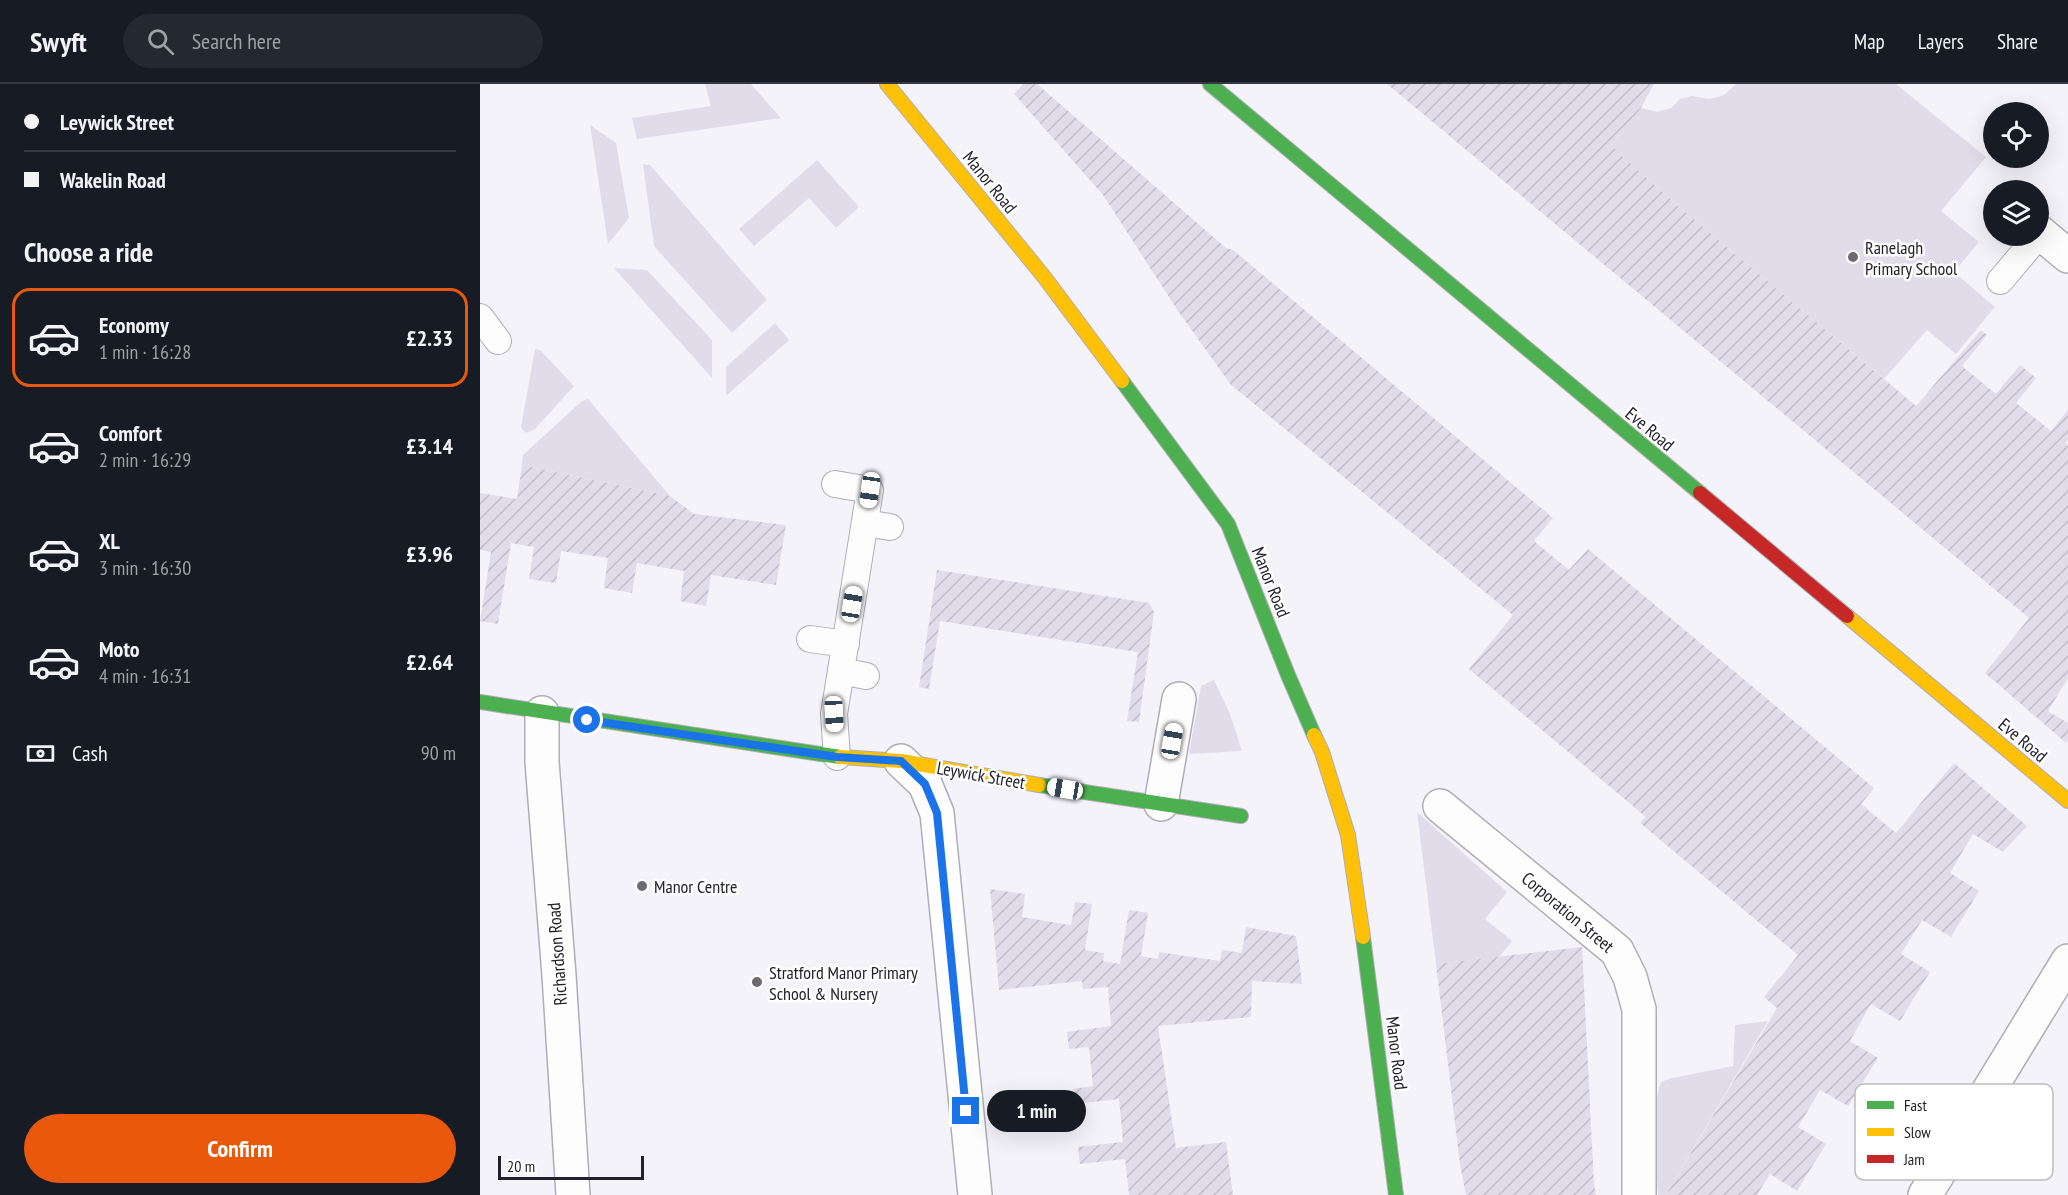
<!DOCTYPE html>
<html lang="en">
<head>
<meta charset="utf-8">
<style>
  :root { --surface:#171b24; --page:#242831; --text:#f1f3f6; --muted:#9ea1a6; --line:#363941; --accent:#ea580c }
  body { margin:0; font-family:"PT Sans Narrow",sans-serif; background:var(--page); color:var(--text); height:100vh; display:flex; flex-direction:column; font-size:22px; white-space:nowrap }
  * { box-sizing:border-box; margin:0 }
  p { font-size:20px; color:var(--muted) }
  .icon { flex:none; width:33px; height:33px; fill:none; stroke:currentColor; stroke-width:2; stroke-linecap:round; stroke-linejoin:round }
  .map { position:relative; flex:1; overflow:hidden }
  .drawer { display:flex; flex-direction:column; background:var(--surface); width:480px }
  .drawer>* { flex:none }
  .hud { display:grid; align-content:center; height:132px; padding:0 24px; background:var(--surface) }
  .buttons { position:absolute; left:1503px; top:18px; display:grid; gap:12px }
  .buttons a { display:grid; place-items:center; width:66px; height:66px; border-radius:50%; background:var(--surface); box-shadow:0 6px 24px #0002; font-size:30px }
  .scale { position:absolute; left:18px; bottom:15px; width:146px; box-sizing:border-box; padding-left:6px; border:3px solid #24202b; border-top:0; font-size:16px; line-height:21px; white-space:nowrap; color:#24202b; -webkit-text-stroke:4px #fff; paint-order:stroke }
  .end { position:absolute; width:27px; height:27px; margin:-14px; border:8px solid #1a73e8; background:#fff; box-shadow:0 0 0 3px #fff }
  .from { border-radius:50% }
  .bubble { position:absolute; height:42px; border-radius:21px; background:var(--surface); box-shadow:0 6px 24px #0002; font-size:20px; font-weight:600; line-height:42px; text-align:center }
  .car { position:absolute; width:18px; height:36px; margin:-18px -9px; border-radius:8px; box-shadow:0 0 4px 2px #0007; background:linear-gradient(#fff 24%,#345 0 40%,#fff 0 76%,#345 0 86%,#fff 0) }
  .hud b { display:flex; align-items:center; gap:21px; height:57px; font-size:22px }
  .hud b+b { border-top:2px solid var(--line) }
  .hud i { width:15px; height:15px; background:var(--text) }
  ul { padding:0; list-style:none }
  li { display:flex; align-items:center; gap:18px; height:99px; margin:0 12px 9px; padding:0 12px; border:3px solid transparent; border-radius:18px }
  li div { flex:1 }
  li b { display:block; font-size:22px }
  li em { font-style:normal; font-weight:600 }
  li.current { border-color:var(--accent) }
  li>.icon { width:54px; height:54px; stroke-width:1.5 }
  h2 { padding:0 24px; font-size:27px; line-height:72px }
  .pay { display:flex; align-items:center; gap:15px; height:66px; padding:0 24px; font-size:22px }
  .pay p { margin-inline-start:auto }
  .button { display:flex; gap:12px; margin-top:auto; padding:12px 24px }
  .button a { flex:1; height:69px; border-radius:36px; background:var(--accent); color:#fff; font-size:24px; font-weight:600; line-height:69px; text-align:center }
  header { display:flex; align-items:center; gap:36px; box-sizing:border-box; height:84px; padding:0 30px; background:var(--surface); border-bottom:2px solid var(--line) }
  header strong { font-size:28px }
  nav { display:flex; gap:33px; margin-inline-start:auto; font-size:21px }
  .search { width:420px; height:54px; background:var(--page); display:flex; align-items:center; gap:15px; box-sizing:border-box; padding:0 21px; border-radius:33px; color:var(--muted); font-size:22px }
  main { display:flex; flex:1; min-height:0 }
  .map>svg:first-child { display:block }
  .green { fill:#e1dcea }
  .garden { fill:url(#garden-furrows) }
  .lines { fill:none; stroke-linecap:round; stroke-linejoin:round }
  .lane-casing { stroke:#afadb5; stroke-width:28 }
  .street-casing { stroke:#afadb5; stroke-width:36 }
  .fast-casing { stroke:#afadb5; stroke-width:16 }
  .slow-casing { stroke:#afadb5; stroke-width:16 }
  .jam-casing { stroke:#afadb5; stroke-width:16 }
  .lane { stroke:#fefdfe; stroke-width:26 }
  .street { stroke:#fefdfe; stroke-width:33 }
  .fast { stroke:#4caf50; stroke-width:14 }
  .slow { stroke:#ffc107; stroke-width:14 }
  .jam { stroke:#c62828; stroke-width:14 }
  .route { stroke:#1a73e8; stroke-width:8 }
  .poi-dot { fill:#6d6a73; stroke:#fff; stroke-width:2 }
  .labels { text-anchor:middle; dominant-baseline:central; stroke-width:5; stroke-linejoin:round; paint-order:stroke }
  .street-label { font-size:18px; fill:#24202b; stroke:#fff }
  .poi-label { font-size:18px; fill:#24202b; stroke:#fff; text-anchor:start }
  .key { fill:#fff; stroke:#bdbcbf; stroke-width:1.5 }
  .key-label { font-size:16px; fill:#24202b }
</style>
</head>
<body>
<header>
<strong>Swyft</strong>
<div class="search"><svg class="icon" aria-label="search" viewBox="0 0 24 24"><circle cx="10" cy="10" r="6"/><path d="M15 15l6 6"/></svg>Search here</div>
<nav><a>Map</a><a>Layers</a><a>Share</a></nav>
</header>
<main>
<section class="drawer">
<div class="hud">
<b><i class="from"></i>Leywick Street</b>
<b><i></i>Wakelin Road</b>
</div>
<h2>Choose a ride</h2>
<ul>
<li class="current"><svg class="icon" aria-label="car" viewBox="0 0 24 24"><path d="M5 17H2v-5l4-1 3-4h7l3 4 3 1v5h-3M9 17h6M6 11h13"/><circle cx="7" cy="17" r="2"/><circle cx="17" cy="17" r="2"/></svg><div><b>Economy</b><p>1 min · 16:28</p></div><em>£2.33</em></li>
<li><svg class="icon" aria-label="car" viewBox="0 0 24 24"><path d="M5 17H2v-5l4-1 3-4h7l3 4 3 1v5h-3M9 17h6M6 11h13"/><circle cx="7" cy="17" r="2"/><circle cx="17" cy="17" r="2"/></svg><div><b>Comfort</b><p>2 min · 16:29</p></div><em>£3.14</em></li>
<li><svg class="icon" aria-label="car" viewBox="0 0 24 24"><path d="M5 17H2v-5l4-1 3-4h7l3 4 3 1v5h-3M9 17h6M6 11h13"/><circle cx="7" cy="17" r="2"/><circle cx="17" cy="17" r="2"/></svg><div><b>XL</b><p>3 min · 16:30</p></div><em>£3.96</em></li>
<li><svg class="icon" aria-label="car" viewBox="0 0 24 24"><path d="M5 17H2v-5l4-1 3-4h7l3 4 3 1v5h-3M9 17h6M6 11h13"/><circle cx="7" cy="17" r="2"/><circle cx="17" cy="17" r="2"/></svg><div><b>Moto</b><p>4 min · 16:31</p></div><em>£2.64</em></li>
</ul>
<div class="pay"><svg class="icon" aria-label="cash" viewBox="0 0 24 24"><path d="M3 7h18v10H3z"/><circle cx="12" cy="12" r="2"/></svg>Cash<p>90 m</p></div>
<div class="button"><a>Confirm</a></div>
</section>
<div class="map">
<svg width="1588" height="1111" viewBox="0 0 1588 1111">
  <defs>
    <pattern id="garden-furrows" width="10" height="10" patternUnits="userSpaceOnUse" patternTransform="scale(1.5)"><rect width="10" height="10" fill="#e1dcea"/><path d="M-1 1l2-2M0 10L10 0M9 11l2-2" fill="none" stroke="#c1bcc9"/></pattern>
  </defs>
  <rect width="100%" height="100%" fill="#f5f3fa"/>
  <!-- green -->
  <g class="green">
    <path d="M225,0H271L301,34L157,55L152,34L231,22Z"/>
    <path d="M1256,0H1416L1506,73L1461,127L1499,158L1474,188L1515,223L1476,270L1447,246L1404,295L1197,121L1131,62L1161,24L1177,28L1191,24L1200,15L1212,12L1230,15L1244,11Z"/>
    <path d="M110,41L136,59L149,134L128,160Z"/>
    <path d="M337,76L379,123L356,144L329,114L274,162L259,145Z"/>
    <path d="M163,80L170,81L287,216L252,249L174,162Z"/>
    <path d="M134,184L167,186L232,256V294Z"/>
    <path d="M295,239L309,256L246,312V283Z"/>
    <path d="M55,265L60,266L94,302L55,345L46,349L41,343Z"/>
    <path d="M108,315L190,412L42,381L43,371L102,317Z"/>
    <path d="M734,596L750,630L762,667L709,670L721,602Z"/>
    <path d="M937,728L1027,808L1005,835L1032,857L1019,873L956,880Z"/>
    <path d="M1288,937L1186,1111H1178C1177,1080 1170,1026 1181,998L1192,994L1253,982L1255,941Z"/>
  </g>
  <!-- garden -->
  <g class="garden">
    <path d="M543,0H557L746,164L753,166L1073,434L1054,457L1089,486L1108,465L1394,704L1381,720L1416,749L1474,679L1547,742L1523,768L1493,750L1470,789L1499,807L1471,853L1442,836L1421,870L1450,888L1420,937L1391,920L1370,957L1398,974L1368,1022L1340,1006L1318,1043L1346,1060L1317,1107L1290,1090L1277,1111H1186L1297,924L1284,913L1318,871L1160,739L1166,733L989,585L1033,531L751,301L698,227L623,111L534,10Z"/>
    <path d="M907,0H1174L1161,24L1131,62L1197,121L1436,322L1501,246L1507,251L1482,282L1516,310L1540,281L1556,294L1536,319L1571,347L1588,326V356L1585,359L1588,362V594L1568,627L1588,639V656L1586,659L1505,589L1549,534Z"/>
    <path d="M42,381L190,412L214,430L306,441L296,501L231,491L226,522L200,517L204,487L157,479L152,509L124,504L128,474L81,467L76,499L49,495L54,463L31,459L18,540L0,537L11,468L0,466V409L37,415Z"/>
    <path d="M457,486L669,519L674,528L659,638L647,637L658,568L460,537L449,605L439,603Z"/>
    <path d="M510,805L545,810L542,833L591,841L595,818L612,820L605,866L624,869L623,877L640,880L649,826L668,829L661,872L678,875L679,868L740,877L742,866L762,869L766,843L816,852L822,900L772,897L771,933L678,942L696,1064L746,1058L753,1111H649L645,1075L600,1080L598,1063L643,1058L639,1015L595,1020L593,1005L613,1002L609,963L589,965L587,948L631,942L628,903L603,905L602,897L519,906Z"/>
    <path d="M1102,863L1114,1100L1116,1111H986L980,1081L956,880Z"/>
  </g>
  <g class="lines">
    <!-- lane casing -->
    <g class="lane-casing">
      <g id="lane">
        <path d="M1520,197L1558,152"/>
        <path d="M0,233L18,257"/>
        <path d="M355,400L390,406L354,630L357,673"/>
        <path d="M385,439L410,443"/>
        <path d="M330,555L366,560"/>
        <path d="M361,587L386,592"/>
      </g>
    </g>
    <!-- street casing -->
    <g class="street-casing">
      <g id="street">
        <path d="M1558,147L1588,172"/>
        <path d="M62,629V678L79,891L93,1111"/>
        <path d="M421,677L445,700L457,729L495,1111"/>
        <path d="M681,720L699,615"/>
        <path d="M960,722L1137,867L1150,893L1159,925V1111"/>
        <path d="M1445,1111L1588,877"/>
      </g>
    </g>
    <!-- fast casing -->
    <g class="fast-casing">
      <g id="fast">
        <path d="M730,0L1220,409"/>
        <path d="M642,297L748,440L808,591L834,651"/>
        <path d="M0,618L360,673"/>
        <path d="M559,701L761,732"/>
        <path d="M883,853L916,1111"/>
      </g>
    </g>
    <!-- slow casing -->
    <g class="slow-casing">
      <g id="slow">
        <path d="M407,0L565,194L642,297"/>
        <path d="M1367,532L1588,717"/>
        <path d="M834,651L842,668L868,751L883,853"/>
        <path d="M360,673L421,677L559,701"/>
      </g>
    </g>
    <!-- jam casing -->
    <g class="jam-casing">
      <path id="jam" d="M1220,409L1367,532"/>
    </g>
    <!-- lane -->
    <use href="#lane" class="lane"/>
    <!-- street -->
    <use href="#street" class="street"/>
    <!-- fast -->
    <use href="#fast" class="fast"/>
    <!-- slow -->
    <use href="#slow" class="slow"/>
    <!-- jam -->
    <use href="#jam" class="jam"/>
  </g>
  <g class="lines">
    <!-- route -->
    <path class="route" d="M107,636L357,673L421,677L445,700L457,729L486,1027"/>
  </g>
  <!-- markers -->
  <g class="poi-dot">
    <circle cx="1373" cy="173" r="6"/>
    <circle cx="162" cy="802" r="6"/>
    <circle cx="277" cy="898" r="6"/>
  </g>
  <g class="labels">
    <!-- street labels -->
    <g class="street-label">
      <text transform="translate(510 98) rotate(51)">Manor Road</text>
      <text transform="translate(1170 345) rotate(40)">Eve Road</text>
      <text transform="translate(791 498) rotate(68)">Manor Road</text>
      <text transform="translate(1543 656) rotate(40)">Eve Road</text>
      <text transform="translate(501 691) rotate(10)">Leywick Street</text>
      <text transform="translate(1088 828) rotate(40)">Corporation Street</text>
      <text transform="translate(77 870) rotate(-94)">Richardson Road</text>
      <text transform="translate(917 969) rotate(83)">Manor Road</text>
    </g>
    <!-- poi labels -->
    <g class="poi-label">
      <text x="1385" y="163">Ranelagh<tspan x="1385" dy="21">Primary School</tspan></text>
      <text x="174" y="802">Manor Centre</text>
      <text x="289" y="888">Stratford Manor Primary<tspan x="289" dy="21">School &amp; Nursery</tspan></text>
    </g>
  </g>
  <!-- legend -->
  <rect x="1375" y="1000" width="198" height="96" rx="9" class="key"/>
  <rect x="1387" y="1017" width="27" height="8" fill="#4caf50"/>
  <rect x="1387" y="1044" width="27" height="8" fill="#ffc107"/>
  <rect x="1387" y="1071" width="27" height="8" fill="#c62828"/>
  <g class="key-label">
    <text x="1424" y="1027">Fast</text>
    <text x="1424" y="1054">Slow</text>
    <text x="1424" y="1081">Jam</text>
  </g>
</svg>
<div class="buttons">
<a><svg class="icon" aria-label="locate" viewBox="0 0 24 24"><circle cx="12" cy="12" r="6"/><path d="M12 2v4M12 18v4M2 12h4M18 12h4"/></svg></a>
<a><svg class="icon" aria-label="layers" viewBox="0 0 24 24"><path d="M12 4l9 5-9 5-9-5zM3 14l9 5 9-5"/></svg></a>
</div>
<div class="scale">20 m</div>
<i class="end from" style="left:107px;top:636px"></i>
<i class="end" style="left:486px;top:1027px"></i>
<div class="bubble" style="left:507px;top:1006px;width:99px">1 min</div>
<i class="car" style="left:390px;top:406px;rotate:188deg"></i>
<i class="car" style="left:372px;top:520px;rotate:9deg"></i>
<i class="car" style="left:354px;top:630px;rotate:177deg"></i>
<i class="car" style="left:692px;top:657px;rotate:10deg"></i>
<i class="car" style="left:585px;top:705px;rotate:280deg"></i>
</div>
</main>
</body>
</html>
